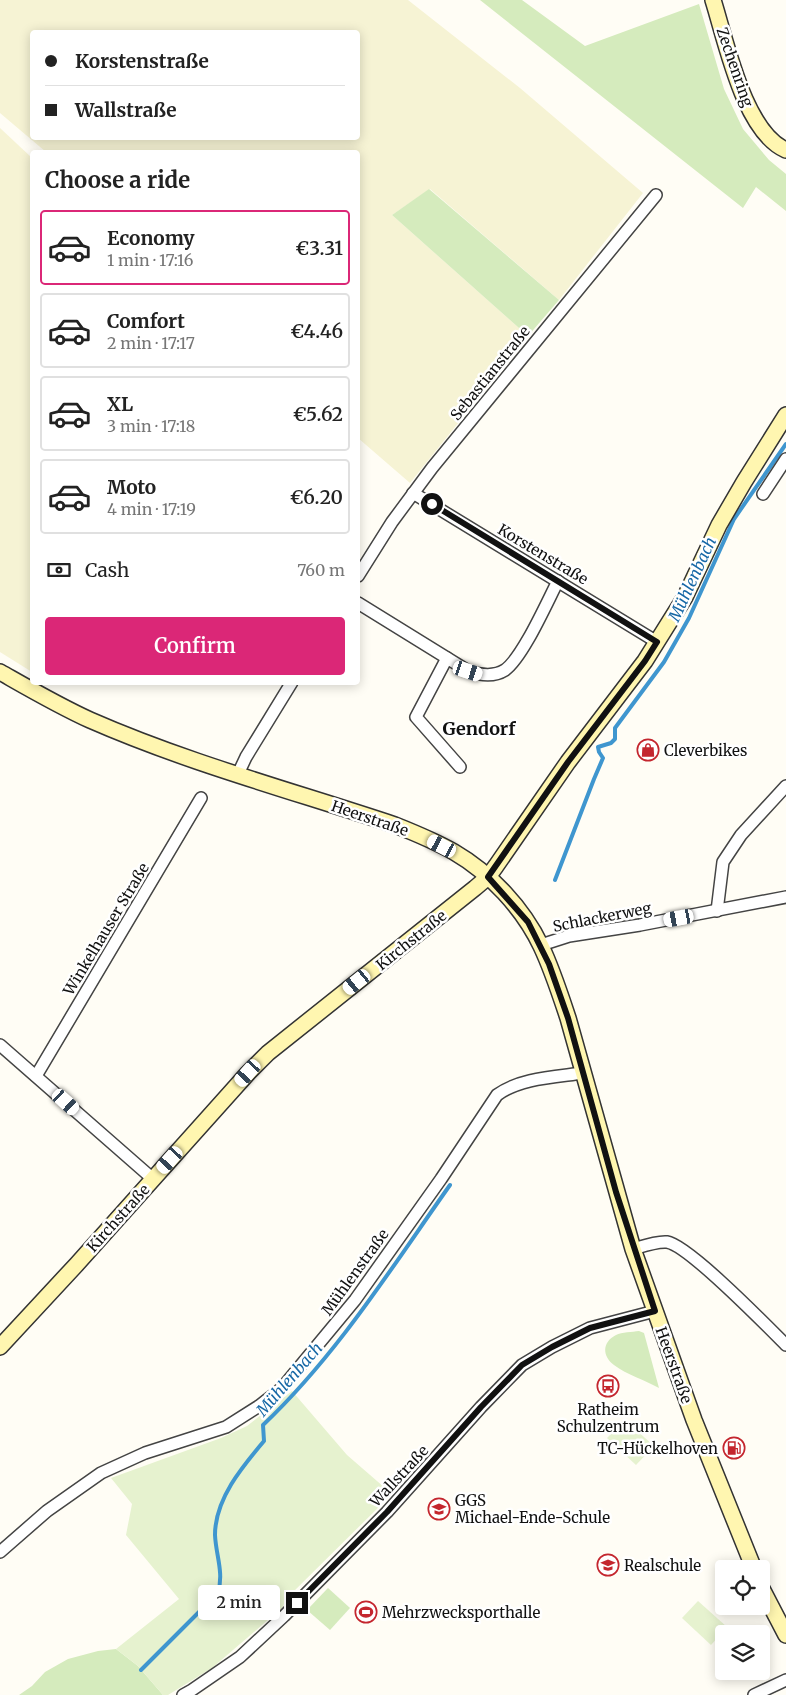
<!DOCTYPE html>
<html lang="en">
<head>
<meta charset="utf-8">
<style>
  :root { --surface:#fff; --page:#f6f6f6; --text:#222; --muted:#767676; --line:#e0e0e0; --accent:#db2777 }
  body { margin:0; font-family:Merriweather,serif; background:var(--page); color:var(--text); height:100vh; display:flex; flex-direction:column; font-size:19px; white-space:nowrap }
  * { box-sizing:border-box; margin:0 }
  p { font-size:16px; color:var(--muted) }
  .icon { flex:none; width:28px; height:28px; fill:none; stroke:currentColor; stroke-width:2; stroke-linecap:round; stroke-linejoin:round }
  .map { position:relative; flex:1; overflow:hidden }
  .details { position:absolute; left:30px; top:150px; width:330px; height:535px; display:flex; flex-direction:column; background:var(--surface); border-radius:5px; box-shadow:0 2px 12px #0003 }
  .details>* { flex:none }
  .banner { position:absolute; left:30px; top:30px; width:330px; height:110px; border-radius:5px; box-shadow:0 2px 12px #0003; display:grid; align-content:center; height:110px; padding:0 15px; background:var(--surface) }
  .buttons { position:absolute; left:715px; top:1560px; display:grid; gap:10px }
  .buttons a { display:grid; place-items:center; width:55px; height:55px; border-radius:5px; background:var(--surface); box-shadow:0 2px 12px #0003; font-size:25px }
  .end { position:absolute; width:22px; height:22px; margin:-11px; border:6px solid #111; background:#fff; box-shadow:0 0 0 2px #fff }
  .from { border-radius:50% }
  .bubble { position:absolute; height:35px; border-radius:5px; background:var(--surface); box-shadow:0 2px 12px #0003; font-size:16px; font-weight:600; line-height:35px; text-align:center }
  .car { position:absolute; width:15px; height:30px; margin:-15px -8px; border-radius:6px; box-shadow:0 0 4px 1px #0007; background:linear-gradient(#fff 24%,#345 0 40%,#fff 0 76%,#345 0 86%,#fff 0) }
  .banner b { display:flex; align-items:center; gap:18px; height:48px; font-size:19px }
  .banner b+b { border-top:1px solid var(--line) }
  .banner i { width:12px; height:12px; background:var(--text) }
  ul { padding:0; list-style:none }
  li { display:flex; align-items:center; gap:15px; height:75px; margin:0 10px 8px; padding:0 5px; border:2px solid var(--line); border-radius:5px }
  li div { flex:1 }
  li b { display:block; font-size:19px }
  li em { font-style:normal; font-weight:600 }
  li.selected { border-color:var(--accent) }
  li>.icon { width:45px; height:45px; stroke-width:1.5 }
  h2 { padding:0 15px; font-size:22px; line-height:60px }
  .pay { display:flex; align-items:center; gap:12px; height:55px; padding:0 15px; font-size:19px }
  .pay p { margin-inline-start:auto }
  .button { display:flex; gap:10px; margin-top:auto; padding:10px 15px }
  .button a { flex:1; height:58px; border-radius:5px; background:var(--accent); color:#fff; font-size:20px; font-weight:600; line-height:58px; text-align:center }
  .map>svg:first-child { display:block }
  .farmland { fill:#f6f3d4; fill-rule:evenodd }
  .green { fill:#d5ebbd }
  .pitch { fill:#e6f2cf }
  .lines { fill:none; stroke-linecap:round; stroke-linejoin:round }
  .stream { stroke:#3f96cf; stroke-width:4 }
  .street-casing { stroke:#444; stroke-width:14 }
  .secondary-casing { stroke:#333; stroke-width:18 }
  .street { stroke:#fff; stroke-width:11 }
  .secondary { stroke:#fff6b0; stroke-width:15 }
  .route { stroke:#111; stroke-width:6 }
  .labels { text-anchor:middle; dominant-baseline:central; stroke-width:5; stroke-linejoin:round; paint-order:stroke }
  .street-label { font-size:15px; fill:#111; stroke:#fff }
  .poi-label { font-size:15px; fill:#111; stroke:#fff; text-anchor:start }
  .water-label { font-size:16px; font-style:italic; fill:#1768a6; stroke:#fff }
  .quarter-label { font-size:18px; font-weight:bold; fill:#111; stroke:#fff }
</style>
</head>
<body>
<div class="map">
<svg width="786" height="1695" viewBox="0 0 786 1695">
  <rect width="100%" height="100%" fill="#fffdf5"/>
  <!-- farmland -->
  <g class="farmland">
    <path d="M0,0H408L520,88L643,193L559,300L430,189L392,215L528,336L410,483L358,438V152H46L0,113ZM32,32H358V138H32Z"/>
    <path d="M0,128L32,158V672L0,652Z"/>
  </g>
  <!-- green -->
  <g class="green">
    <path d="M480,0H522L585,46L699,4L724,89L743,129L769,160L786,174V211L756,187L743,208Z"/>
    <path d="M429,189L559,300L528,336L392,215Z"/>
    <path d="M639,1331L644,1333L659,1388C645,1380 627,1375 614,1365C602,1356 602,1342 616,1335C622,1332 632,1332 639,1331Z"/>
    <path d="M328,1588L350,1608L330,1630L307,1610Z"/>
    <path d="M116,1649L138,1666L163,1695H19L32,1686L45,1672L68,1659L98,1651Z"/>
  </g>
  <!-- pitch -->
  <g class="pitch">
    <path d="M292,1391L347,1455L392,1494L286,1599L283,1607L212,1668L168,1695H163L138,1666L116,1649L179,1599L126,1535L132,1504L111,1478L221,1438L247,1426Z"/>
    <path d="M625,1420L654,1446L636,1465L607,1438Z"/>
    <path d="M698,1601L727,1627L711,1645L682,1618Z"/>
  </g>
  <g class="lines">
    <!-- stream -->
    <g class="stream">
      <path d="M555,880L594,779L603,758L599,752L598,747L611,743L615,739V728L664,662L689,618L734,519L786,444"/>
      <path d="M141,1670L218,1593C224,1572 216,1556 215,1535C215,1499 242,1467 264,1441L263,1425C337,1355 392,1267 450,1185"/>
    </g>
    <!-- street casing -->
    <g class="street-casing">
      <g id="street">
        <path d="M413,493L657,642"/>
        <path d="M763,494L786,459"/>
        <path d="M358,576L392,522L432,468L656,195"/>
        <path d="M358,603L468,671C480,675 494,677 505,670C523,657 547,602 558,581"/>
        <path d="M447,658L416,717L460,767"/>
        <path d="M238,774L246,757L292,682"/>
        <path d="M717,911L723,862L741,835L786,786"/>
        <path d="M541,945L569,936L640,925L786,897"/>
        <path d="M0,1045L153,1179"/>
        <path d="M36,1076L201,798"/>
        <path d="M633,1249C643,1246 657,1241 667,1242C688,1245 767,1326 786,1345"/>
        <path d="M0,1552L47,1511L101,1473L145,1453L226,1427L259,1406L282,1388L355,1300L441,1179L497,1095C520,1078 555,1077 583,1073"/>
        <path d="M183,1695L192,1690L240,1657L284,1616L387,1512L481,1407L522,1365L552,1347L590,1328L655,1311"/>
        <path d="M754,1695L786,1680"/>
      </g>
    </g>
    <!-- secondary casing -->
    <g class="secondary-casing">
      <g id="secondary">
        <path d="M713,0C726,41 744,132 786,150"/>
        <path d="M0,672C30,689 59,706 90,720C188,763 293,791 395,825C415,833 435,841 454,852C490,873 523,908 541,946C552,969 560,994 568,1018L633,1249L694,1420L754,1569"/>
        <path d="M0,1347L77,1264L248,1073L268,1053L475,888L488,877L496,866L568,762L645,661L685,597L719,525L744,482L786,415"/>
        <path d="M761,1587L786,1635"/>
      </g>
    </g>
    <!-- street -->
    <use href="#street" class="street"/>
    <!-- secondary -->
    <use href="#secondary" class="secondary"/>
  </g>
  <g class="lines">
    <!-- route -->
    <path class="route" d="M297,1603L387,1512L481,1407L522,1365L552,1347L590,1328L655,1311L616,1192L568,1018L549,964L528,922L488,877L568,762L645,661L657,642L432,504"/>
  </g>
  <!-- icons -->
  <defs>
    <g id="shop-ring" transform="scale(1.125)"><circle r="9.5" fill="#fff" stroke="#c4262e" stroke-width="1.5"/><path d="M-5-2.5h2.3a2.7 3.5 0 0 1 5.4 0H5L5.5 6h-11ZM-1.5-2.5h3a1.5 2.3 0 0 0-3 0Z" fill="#c4262e"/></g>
    <g id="bus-ring" transform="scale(1.125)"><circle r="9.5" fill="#fff" stroke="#c4262e" stroke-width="1.5"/><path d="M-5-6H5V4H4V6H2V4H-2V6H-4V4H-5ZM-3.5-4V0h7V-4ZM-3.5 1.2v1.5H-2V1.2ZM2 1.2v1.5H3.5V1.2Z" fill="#c4262e"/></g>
    <g id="fuel-ring" transform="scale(1.125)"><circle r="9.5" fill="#fff" stroke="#c4262e" stroke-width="1.5"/><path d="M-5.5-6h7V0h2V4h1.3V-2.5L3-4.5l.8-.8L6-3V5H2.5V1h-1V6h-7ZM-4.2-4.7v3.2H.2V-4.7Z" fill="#c4262e"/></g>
    <g id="school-ring" transform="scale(1.125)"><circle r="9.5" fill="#fff" stroke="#c4262e" stroke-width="1.5"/><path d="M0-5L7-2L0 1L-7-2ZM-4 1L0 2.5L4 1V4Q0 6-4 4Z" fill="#c4262e"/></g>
    <g id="stadium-ring" transform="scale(1.125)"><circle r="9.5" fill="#fff" stroke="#c4262e" stroke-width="1.5"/><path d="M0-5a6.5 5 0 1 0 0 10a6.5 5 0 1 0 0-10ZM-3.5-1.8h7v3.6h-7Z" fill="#c4262e"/></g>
  </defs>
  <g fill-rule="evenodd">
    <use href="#shop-ring" x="648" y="750"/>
    <use href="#bus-ring" x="608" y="1386"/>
    <use href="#fuel-ring" x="734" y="1448"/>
    <use href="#school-ring" x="439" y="1509"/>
    <use href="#school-ring" x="608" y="1565"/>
    <use href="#stadium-ring" x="366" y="1612"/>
  </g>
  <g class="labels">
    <!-- street labels -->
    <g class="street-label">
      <text transform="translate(735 67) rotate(71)">Zechenring</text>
      <text transform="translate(490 373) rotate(-51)">Sebastianstraße</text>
      <text transform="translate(543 554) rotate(31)">Korstenstraße</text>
      <text transform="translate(370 818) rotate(19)">Heerstraße</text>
      <text transform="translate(602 917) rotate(-11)">Schlackerweg</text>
      <text transform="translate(106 929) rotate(-59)">Winkelhauser Straße</text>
      <text transform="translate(411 940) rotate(-39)">Kirchstraße</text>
      <text transform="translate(118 1218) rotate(-48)">Kirchstraße</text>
      <text transform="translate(355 1272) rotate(-54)">Mühlenstraße</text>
      <text transform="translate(674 1365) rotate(70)">Heerstraße</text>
      <text transform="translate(399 1476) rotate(-47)">Wallstraße</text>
    </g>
    <!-- poi labels -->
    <g class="poi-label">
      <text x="664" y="750">Cleverbikes</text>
      <text x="608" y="1409" text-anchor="middle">Ratheim<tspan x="608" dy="17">Schulzentrum</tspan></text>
      <text x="718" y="1448" text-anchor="end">TC-Hückelhoven</text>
      <text x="455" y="1500">GGS<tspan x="455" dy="17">Michael-Ende-Schule</tspan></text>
      <text x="624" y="1565">Realschule</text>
      <text x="382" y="1612">Mehrzwecksporthalle</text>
    </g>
    <!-- water labels -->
    <g class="water-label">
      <text transform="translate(692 579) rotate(-65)">Mühlenbach</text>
      <text transform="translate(289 1379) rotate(-49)">Mühlenbach</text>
    </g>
    <!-- quarter labels -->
    <g class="quarter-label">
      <text x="479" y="728">Gendorf</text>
    </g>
  </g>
</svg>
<div class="buttons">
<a><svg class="icon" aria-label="locate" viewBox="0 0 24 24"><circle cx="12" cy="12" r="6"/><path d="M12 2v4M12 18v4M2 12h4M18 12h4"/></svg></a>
<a><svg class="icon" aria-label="layers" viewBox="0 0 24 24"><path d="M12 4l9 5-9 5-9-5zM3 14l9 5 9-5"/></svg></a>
</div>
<i class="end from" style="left:432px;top:504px"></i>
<i class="end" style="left:297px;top:1603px"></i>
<div class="bubble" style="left:198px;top:1585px;width:82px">2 min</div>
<i class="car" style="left:468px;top:671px;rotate:108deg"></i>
<i class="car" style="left:442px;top:846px;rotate:297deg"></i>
<i class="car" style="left:679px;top:918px;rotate:260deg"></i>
<i class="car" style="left:357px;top:982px;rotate:231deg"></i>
<i class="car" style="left:248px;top:1073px;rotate:222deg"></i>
<i class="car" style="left:66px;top:1102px;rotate:132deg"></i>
<i class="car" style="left:170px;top:1160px;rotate:222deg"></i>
<div class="banner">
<b><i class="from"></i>Korstenstraße</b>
<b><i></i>Wallstraße</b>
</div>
<section class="details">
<h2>Choose a ride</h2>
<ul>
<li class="selected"><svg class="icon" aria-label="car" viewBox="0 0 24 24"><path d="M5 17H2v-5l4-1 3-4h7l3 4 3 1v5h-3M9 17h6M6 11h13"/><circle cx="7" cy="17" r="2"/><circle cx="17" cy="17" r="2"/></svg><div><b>Economy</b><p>1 min · 17:16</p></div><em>€3.31</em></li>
<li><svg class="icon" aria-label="car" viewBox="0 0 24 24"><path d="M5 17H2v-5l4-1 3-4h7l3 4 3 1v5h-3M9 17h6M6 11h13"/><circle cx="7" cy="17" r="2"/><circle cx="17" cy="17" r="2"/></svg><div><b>Comfort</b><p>2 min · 17:17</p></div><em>€4.46</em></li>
<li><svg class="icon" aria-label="car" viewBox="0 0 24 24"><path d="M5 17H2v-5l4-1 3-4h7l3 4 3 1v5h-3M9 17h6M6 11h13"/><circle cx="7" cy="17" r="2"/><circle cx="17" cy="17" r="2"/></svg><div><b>XL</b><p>3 min · 17:18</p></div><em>€5.62</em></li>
<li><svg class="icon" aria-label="car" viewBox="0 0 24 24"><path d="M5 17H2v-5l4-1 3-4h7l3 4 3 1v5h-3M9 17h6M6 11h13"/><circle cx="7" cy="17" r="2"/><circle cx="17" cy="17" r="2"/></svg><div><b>Moto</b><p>4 min · 17:19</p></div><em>€6.20</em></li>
</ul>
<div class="pay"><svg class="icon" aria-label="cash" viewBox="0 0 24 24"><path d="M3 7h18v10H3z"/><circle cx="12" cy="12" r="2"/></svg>Cash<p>760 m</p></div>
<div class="button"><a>Confirm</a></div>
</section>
</div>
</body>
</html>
